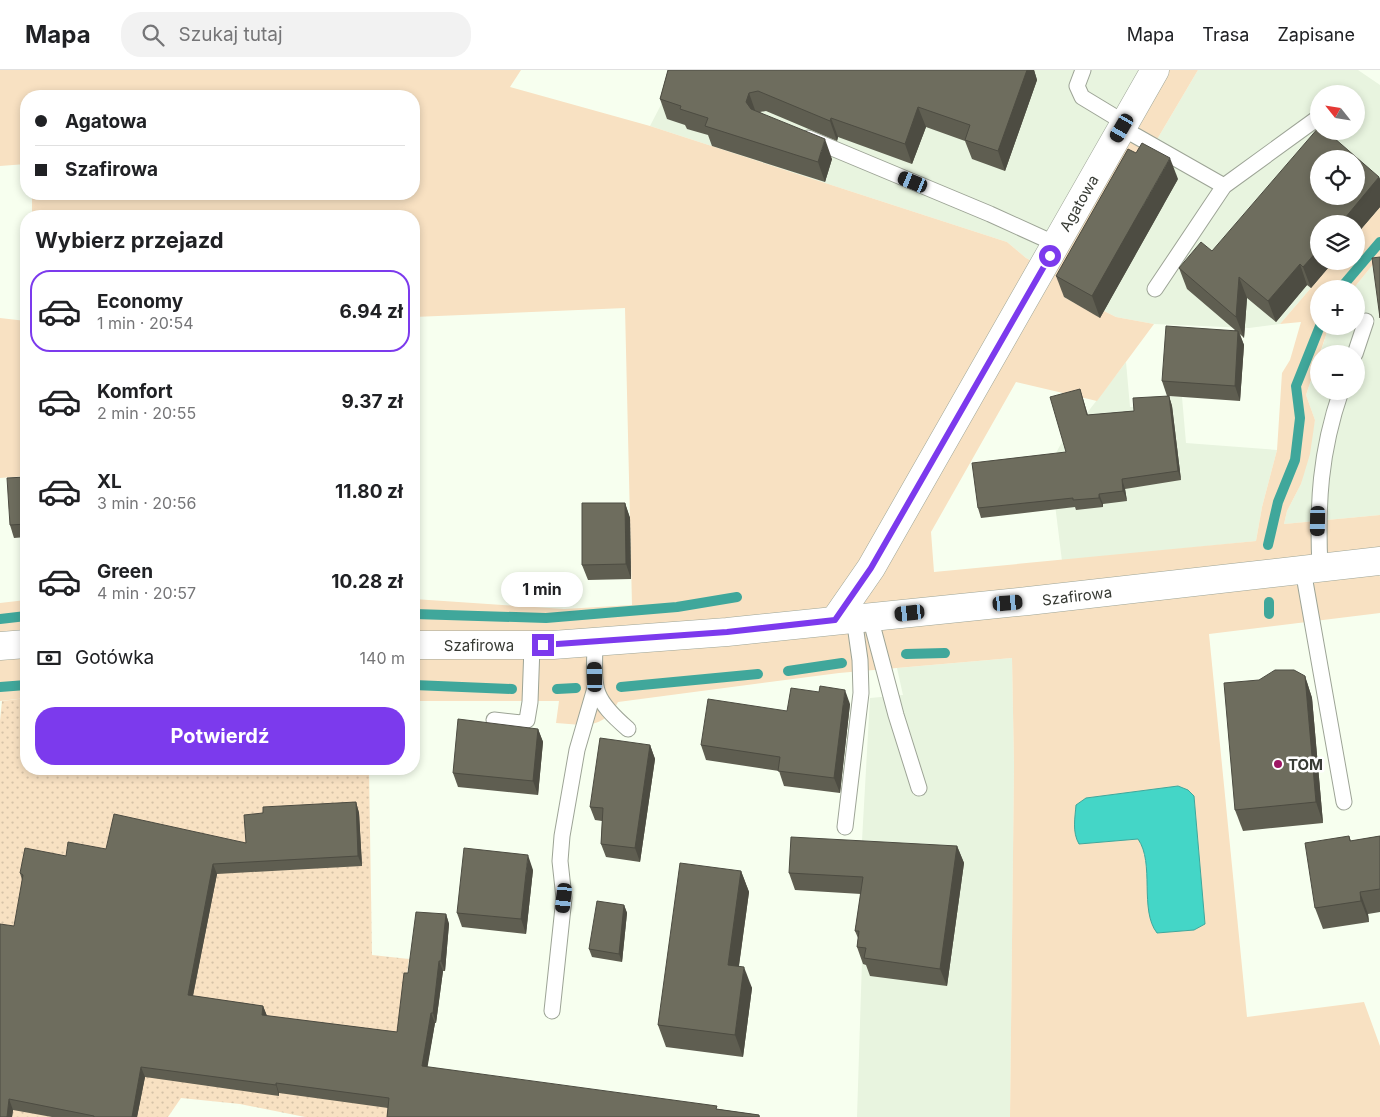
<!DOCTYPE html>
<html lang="pl">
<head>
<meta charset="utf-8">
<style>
  :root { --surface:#fff; --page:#f2f2f2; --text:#202124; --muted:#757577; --line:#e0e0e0; --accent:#7c3aed }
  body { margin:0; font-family:Inter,sans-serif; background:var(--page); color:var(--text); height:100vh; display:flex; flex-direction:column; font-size:19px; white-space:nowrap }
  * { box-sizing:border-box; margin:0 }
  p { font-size:16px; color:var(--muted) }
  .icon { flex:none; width:28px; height:28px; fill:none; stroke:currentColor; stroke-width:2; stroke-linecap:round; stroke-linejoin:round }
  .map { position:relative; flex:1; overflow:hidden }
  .drawer { position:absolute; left:20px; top:140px; width:400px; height:565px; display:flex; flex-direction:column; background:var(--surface); border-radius:20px; box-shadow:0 2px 8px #0003 }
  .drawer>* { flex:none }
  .top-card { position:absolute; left:20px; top:20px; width:400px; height:110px; border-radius:20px; box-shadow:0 2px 8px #0003; display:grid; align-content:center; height:110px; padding:0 15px; background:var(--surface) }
  .needle { width:32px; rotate:300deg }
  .controls { position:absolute; left:1310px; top:15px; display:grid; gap:10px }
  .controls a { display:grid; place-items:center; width:55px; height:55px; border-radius:50%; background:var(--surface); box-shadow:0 2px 8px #0003; font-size:25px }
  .end { position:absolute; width:22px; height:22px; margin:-11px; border:6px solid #7c3aed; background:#fff; box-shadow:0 0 0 2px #fff }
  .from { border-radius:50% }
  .bubble { position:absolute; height:35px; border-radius:18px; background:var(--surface); box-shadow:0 2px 8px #0003; font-size:16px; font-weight:700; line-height:35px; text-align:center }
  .car { position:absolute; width:15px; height:30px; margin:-15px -8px; border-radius:6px; box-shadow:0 0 4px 1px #0007; background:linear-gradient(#222 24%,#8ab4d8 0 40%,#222 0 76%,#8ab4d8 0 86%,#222 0) }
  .top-card b { display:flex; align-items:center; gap:18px; height:48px; font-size:19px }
  .top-card b+b { border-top:1px solid var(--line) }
  .top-card i { width:12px; height:12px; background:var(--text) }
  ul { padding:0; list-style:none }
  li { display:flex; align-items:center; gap:15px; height:82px; margin:0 10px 8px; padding:0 5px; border:2px solid transparent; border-radius:20px }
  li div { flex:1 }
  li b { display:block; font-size:19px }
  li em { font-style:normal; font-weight:700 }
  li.current { border-color:var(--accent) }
  li>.icon { width:45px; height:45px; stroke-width:1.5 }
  h2 { padding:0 15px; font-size:22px; line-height:60px }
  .pay { display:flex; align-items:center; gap:12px; height:55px; padding:0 15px; font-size:19px }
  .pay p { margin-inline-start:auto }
  .primary-button { display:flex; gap:10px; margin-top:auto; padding:10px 15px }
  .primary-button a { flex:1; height:58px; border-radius:20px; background:var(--accent); color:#fff; font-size:20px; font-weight:700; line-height:58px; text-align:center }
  header { display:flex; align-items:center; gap:30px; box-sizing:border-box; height:70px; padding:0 25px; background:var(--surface); border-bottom:1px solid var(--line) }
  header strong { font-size:24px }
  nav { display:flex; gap:28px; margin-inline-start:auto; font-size:18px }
  .search { width:350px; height:45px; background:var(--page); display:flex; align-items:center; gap:12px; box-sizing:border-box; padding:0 18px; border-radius:20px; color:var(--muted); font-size:19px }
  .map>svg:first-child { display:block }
  .built { fill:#e8f4df; fill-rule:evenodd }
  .grass { fill:#f8e1c2; fill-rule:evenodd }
  .garden { fill:url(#garden-dots) }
  .water { fill:#44d6c7; stroke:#40a79b }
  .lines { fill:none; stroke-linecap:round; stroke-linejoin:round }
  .stream { stroke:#40a79b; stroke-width:10 }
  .service-casing { stroke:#9da496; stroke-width:17 }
  .minor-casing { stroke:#9da496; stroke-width:29 }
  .tertiary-casing { stroke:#9da496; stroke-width:29 }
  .service { stroke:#fff; stroke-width:15 }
  .minor { stroke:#fff; stroke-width:28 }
  .tertiary { stroke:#fff; stroke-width:28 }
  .wall { fill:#5f5e51 }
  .shaded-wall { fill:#4d4c42 }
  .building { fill:#6e6d5e; stroke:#4d4c42; fill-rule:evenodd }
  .route { stroke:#7c3aed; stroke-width:6 }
  .poi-dot { fill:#9e1664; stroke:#fff; stroke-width:2 }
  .labels { text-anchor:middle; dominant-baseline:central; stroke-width:5; stroke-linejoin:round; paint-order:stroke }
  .street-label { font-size:15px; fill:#373a34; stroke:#fff }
  .poi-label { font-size:15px; font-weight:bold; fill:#373a34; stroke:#fff; text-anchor:start }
</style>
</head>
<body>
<header>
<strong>Mapa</strong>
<div class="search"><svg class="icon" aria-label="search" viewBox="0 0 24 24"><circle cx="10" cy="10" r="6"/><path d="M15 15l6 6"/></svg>Szukaj tutaj</div>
<nav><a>Mapa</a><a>Trasa</a><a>Zapisane</a></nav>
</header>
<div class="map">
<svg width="1380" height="1047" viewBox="0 0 1380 1047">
  <defs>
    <pattern id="garden-dots" width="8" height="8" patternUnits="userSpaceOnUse" patternTransform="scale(1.25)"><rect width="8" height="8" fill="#f8e1c2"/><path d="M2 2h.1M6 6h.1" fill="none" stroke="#d5c2a7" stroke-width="1.8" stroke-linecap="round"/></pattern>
  </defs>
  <rect width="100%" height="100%" fill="#f7ffef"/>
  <!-- built -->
  <g class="built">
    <path d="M679,0H1155L1044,197L1026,188L1007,172L650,56Z"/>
    <path d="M1198,0H1358L1380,15V137L1356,165V154H1319V191H1334L1280,254L1249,258L1154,254L1116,247L1104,241L1100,248L1064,227ZM1319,24H1356V61H1319ZM1319,89H1356V126H1319Z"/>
    <path d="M1380,186V445L1284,454L1287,441L1301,414L1315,350L1306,325L1319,287V321H1356V284H1320L1329,256H1356V219H1353Z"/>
    <path d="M1126,292L1130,337L1164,336L1167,326L1182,327L1186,373L1277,380L1262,437L1256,471L1062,491L1050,394L1068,361L1087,343Z"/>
    <path d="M1012,588L1014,695L1010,1047H857L864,828L859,824L870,628L903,625L897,598Z"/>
  </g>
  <!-- grass -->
  <g class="grass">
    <path d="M0,0H521L510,17L650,56L1007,172L1026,188L1043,197L1155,0H1198L1064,227L1100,247L1104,241L1116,247L1154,254L1097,331L1016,312L931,462L934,502L1256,471L1262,437L1277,380L1282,303L1290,290L1301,252L1280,254L1334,191H1356V165L1380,137V186L1353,219H1319V256H1329L1306,325L1315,350L1310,384L1301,414L1287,441L1284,454L1380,445V491L1373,492L1380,507V543L1209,564L1247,947L1364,932L1380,976V1047H1010L1014,695L1012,588L839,603L618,632C604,660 583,655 556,653L559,631H414V529L564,539L632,535L625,238L414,247V146H32V124H414V26H26V94L0,96ZM1178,716L1188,720L1194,726L1205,854L1194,860L1157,863C1140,841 1154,793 1138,769L1079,774L1086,728Z"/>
    <path d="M0,248L26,251V406L0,408Z"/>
    <path d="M26,530V628L0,631V533Z"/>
  </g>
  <!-- garden -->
  <path class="garden" d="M26,628V699H369L372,885L409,889L388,1047H305L240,1034L181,1028L168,1047H0V651L2,631Z"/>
  <!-- water -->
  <path class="water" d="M1178,716L1188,720L1194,726L1205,854L1194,860L1157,863C1139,840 1155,793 1138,769L1079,774C1072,762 1075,748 1076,735L1086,728Z"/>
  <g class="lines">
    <!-- stream -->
    <g class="stream">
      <path d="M1340,219L1380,172"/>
      <path d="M1268,475L1278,432L1295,390L1300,348L1296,316L1320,256"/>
      <path d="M1269,532V544"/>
      <path d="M414,544L546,548L677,537L737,527"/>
      <path d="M0,549L26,546"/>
      <path d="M906,584L945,583"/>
      <path d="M788,601L842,593"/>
      <path d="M414,615L512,619"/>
      <path d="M0,617L26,615"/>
      <path d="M621,617L758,604"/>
      <path d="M557,619L576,618"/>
    </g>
    <!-- service casing -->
    <g class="service-casing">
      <g id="service">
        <path d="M1083,0L1077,16L1082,27L1125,53"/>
        <path d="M1122,58L1224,116"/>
        <path d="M808,68L990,144L1056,174"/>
        <path d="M1155,219L1224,116L1319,47"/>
        <path d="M1355,284L1366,251"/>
        <path d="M1320,498C1317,434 1320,382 1341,321"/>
        <path d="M1303,500L1344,732"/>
        <path d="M870,547L896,645L919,718"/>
        <path d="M595,573C594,619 591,627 628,659"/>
        <path d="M494,650L521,653L527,650L530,632L532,576"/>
        <path d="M845,757L861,623L860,590L854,548"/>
        <path d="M552,941L564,828L560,791L562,766L577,680L595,618"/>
      </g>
    </g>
    <!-- minor casing -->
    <g class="minor-casing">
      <path id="minor" d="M835,550L871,498L1155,0"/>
    </g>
    <!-- tertiary casing -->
    <g class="tertiary-casing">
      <g id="tertiary">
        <path d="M414,575H553L727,562L1028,531L1380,491"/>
        <path d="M0,576L26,574"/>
      </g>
    </g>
    <!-- service -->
    <use href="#service" class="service"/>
    <!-- minor -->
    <use href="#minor" class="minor"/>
    <!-- tertiary -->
    <use href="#tertiary" class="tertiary"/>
  </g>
  <!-- wall -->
  <g class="wall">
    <path d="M668,0H1034L1037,10L1005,101L972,89L965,71L926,57L912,94L838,67L837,71L766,41L760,42L832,89L825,112L712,76L708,65L687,59L685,55L667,49L660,29Z"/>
    <path d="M1379,107L1380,109V137L1356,165V154L1319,191H1334L1311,218L1307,215L1276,252L1247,228L1244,268L1240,264L1244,275L1240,331L1169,326L1172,336L1181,410L1125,419L1127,431L1103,434V437L1076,440L1075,437L981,448L978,438L1066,382L1080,319L1088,345L1134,341L1167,326L1162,311L1235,260L1187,219L1179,198L1212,181Z"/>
    <path d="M1178,109L1100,248L1064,227L1056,206Z"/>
    <path d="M26,407V467L14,468L10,455Z"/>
    <path d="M625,433L630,448L631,509L588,510L582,495Z"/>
    <path d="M1305,606L1312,628L1323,753L1243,761L1235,740Z"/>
    <path d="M850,634L840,723L784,716L779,701L706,690L701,675L787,641Z"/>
    <path d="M538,659L543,672L538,725L458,717L453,703Z"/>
    <path d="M650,675L655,689L640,792L606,787L601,774L602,751L595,750L590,737Z"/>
    <path d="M356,732L359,743L362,796L217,804L193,926L263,936L267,946L397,962L408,903L446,844L449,854L445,901H443L436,953H435L427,997L759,1045L760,1047H387L388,1038L279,1023V1026L145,1007L137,1047H52L13,1040L12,1047H0L22,810L20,803L66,786L106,779L246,773L263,743Z"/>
    <path d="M1349,766L1351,771L1380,766V842L1368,844L1369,852L1323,859L1315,838Z"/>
    <path d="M957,776L964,793L947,916L870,906L866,895L863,894L857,877L858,868L855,861L861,824L795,820L789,803Z"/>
    <path d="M533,800L526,864L462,857L457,843Z"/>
    <path d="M741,801L749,822L739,896L752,918L743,987L666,977L658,955Z"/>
    <path d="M624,835L627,843L622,892L592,887L589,879Z"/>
  </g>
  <!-- shaded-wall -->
  <g class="shaded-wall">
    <path d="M1027,0H1034L1037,10L1005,101L998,81Z"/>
    <path d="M749,23L756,43L753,52L746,32Z"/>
    <path d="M918,37L926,57L912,94L905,74Z"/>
    <path d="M831,48L838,67L837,71L830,51Z"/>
    <path d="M825,69L832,89L825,112L818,92Z"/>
    <path d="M1170,88L1178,109L1100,248L1092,226Z"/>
    <path d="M1379,107L1380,109V137L1356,165V154H1340Z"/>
    <path d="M1319,179V191H1334L1311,218L1303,197Z"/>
    <path d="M1300,194L1307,215L1276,252L1268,231Z"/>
    <path d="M1239,207L1247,228L1244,268L1236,247Z"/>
    <path d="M1238,261L1244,275L1240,331L1235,316Z"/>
    <path d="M1169,326L1172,336L1181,410L1178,401Z"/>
    <path d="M1122,409L1125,419L1127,431L1123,421Z"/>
    <path d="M1099,424L1103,434V437L1099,428Z"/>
    <path d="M625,433L630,448L631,509L626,494Z"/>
    <path d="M1305,606L1312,628L1323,753L1316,732Z"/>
    <path d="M845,620L850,634L840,723L834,708Z"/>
    <path d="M538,659L543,672L538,725L533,711Z"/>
    <path d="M650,675L655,689L640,792L635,778Z"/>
    <path d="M356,732L359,743L362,796L358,786Z"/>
    <path d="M957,776L964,793L947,916L940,899Z"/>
    <path d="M528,785L533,800L526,864L521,849Z"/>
    <path d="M213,794L217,804L191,935L188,925Z"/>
    <path d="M741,801L749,822L736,916L728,895Z"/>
    <path d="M1360,822L1368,844L1369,852L1361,831Z"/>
    <path d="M624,835L627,843L622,892L619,884Z"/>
    <path d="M446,844L449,854L445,901L441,891Z"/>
    <path d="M439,891L443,901L436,953L433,943Z"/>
    <path d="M744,897L752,918L743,987L735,965Z"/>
    <path d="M263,936L267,946L262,945Z"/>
    <path d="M431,943L435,953L426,1006L422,996Z"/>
    <path d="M141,997L145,1007L137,1047H132Z"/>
    <path d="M276,1013L279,1023V1026L276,1015Z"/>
    <path d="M9,1029L13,1040L12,1047H7Z"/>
  </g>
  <!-- building -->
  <g class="building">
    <path d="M668,0H1027L998,81L965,70L970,55L918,37L905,74L831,48L830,51L758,21L749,23L746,32L751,39L825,69L818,92L705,56L708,48L680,39L681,36L660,29Z"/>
    <path d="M1319,57V61H1326L1379,107L1340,154H1319V179L1303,197L1300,194L1268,231L1239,207L1236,247L1179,198L1201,172L1212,181ZM1319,89H1356V126H1319Z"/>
    <path d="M1142,73L1170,88L1092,226L1056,206L1128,79L1136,83Z"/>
    <path d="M1380,187V248L1372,188Z"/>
    <path d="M1166,256L1238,261L1235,316L1162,311Z"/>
    <path d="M1080,319L1087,345L1134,341L1133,328L1169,326L1178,401L1122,409L1123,421L1099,424V428L1073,430V428L978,438L972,393L1066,382L1050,327Z"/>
    <path d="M26,407V454L10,455L7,408Z"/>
    <path d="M582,433H625L626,494L582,495Z"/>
    <path d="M1275,600H1294L1305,606L1316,732L1235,740L1224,613L1259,610Z"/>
    <path d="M820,616L845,620L834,708L778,701L780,687L701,675L708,629L787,641L791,618L819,622Z"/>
    <path d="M458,649L538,659L533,711L453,703Z"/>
    <path d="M600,668L650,675L635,778L601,774L603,738L590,737Z"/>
    <path d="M356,732L358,786L213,794L188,925L263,936L262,945L397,962L404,903H408L416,842L446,844L441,891H439L433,943H431L422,996L717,1036L716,1039L759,1045V1047H387L389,1028L276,1013V1015L141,997L132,1047H94V1046L9,1029L7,1047H0V854L14,856L23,805L20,803L25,778L66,786L68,772L106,779L114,744L246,773L244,745L263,743V737Z"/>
    <path d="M1349,766L1350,771L1380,766V819L1360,822L1361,831L1315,838L1305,773Z"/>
    <path d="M791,767L957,776L940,899L864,888L866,878L857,877L859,861H855L863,807L789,803Z"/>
    <path d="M464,778L528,785L521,849L457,843Z"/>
    <path d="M680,793L741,801L728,895L744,897L735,965L658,955Z"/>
    <path d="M597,831L624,835L619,884L589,879Z"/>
  </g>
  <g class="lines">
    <!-- route -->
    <path class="route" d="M543,575L727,562L835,550L871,498L1050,186"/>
  </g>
  <!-- markers -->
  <circle class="poi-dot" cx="1278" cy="694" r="5"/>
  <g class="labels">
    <!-- street labels -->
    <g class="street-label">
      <text transform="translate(1079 133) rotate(-60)">Agatowa</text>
      <text transform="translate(1077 526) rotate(-7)">Szafirowa</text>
      <text x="479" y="575">Szafirowa</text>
    </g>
    <!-- poi labels -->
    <g class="poi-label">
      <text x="1288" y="694">TOM</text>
    </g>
  </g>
</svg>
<div class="controls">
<a><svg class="needle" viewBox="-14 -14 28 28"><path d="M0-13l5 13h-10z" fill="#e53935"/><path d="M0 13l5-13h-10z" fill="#757577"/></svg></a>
<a><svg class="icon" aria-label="locate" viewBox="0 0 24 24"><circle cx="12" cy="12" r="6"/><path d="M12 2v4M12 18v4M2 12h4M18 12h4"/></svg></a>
<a><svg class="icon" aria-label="layers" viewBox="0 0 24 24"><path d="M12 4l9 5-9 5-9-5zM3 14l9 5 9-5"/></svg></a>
<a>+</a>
<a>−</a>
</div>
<i class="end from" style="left:1050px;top:186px"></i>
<i class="end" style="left:543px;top:575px"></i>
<div class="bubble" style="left:501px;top:502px;width:82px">1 min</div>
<i class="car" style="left:1122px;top:58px;rotate:210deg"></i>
<i class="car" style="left:913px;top:112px;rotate:292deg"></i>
<i class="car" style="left:1318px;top:451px;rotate:181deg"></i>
<i class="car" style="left:1008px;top:533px;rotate:85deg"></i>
<i class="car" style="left:910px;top:543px;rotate:264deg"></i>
<i class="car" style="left:595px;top:607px;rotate:359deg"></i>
<i class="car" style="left:564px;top:828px;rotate:186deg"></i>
<div class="top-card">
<b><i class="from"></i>Agatowa</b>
<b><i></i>Szafirowa</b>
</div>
<section class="drawer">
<h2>Wybierz przejazd</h2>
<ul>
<li class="current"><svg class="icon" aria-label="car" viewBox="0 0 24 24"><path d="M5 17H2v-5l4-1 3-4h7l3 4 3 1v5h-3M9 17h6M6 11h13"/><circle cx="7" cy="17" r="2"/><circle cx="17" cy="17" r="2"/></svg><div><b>Economy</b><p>1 min · 20:54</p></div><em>6.94 zł</em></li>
<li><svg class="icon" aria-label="car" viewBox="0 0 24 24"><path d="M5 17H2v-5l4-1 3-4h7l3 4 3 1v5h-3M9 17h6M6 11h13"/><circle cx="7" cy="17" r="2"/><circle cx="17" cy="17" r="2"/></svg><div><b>Komfort</b><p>2 min · 20:55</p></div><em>9.37 zł</em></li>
<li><svg class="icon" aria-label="car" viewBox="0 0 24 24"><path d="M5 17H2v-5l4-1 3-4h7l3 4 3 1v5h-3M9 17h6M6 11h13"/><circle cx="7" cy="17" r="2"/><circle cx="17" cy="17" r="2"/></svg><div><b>XL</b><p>3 min · 20:56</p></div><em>11.80 zł</em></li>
<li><svg class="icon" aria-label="car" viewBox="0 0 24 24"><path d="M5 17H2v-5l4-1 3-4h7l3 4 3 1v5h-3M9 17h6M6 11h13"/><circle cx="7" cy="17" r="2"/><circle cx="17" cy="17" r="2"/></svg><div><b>Green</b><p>4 min · 20:57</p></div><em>10.28 zł</em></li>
</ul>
<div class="pay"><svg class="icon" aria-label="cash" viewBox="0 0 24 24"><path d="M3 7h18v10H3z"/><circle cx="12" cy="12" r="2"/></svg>Gotówka<p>140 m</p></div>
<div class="primary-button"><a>Potwierdź</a></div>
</section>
</div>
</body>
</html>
